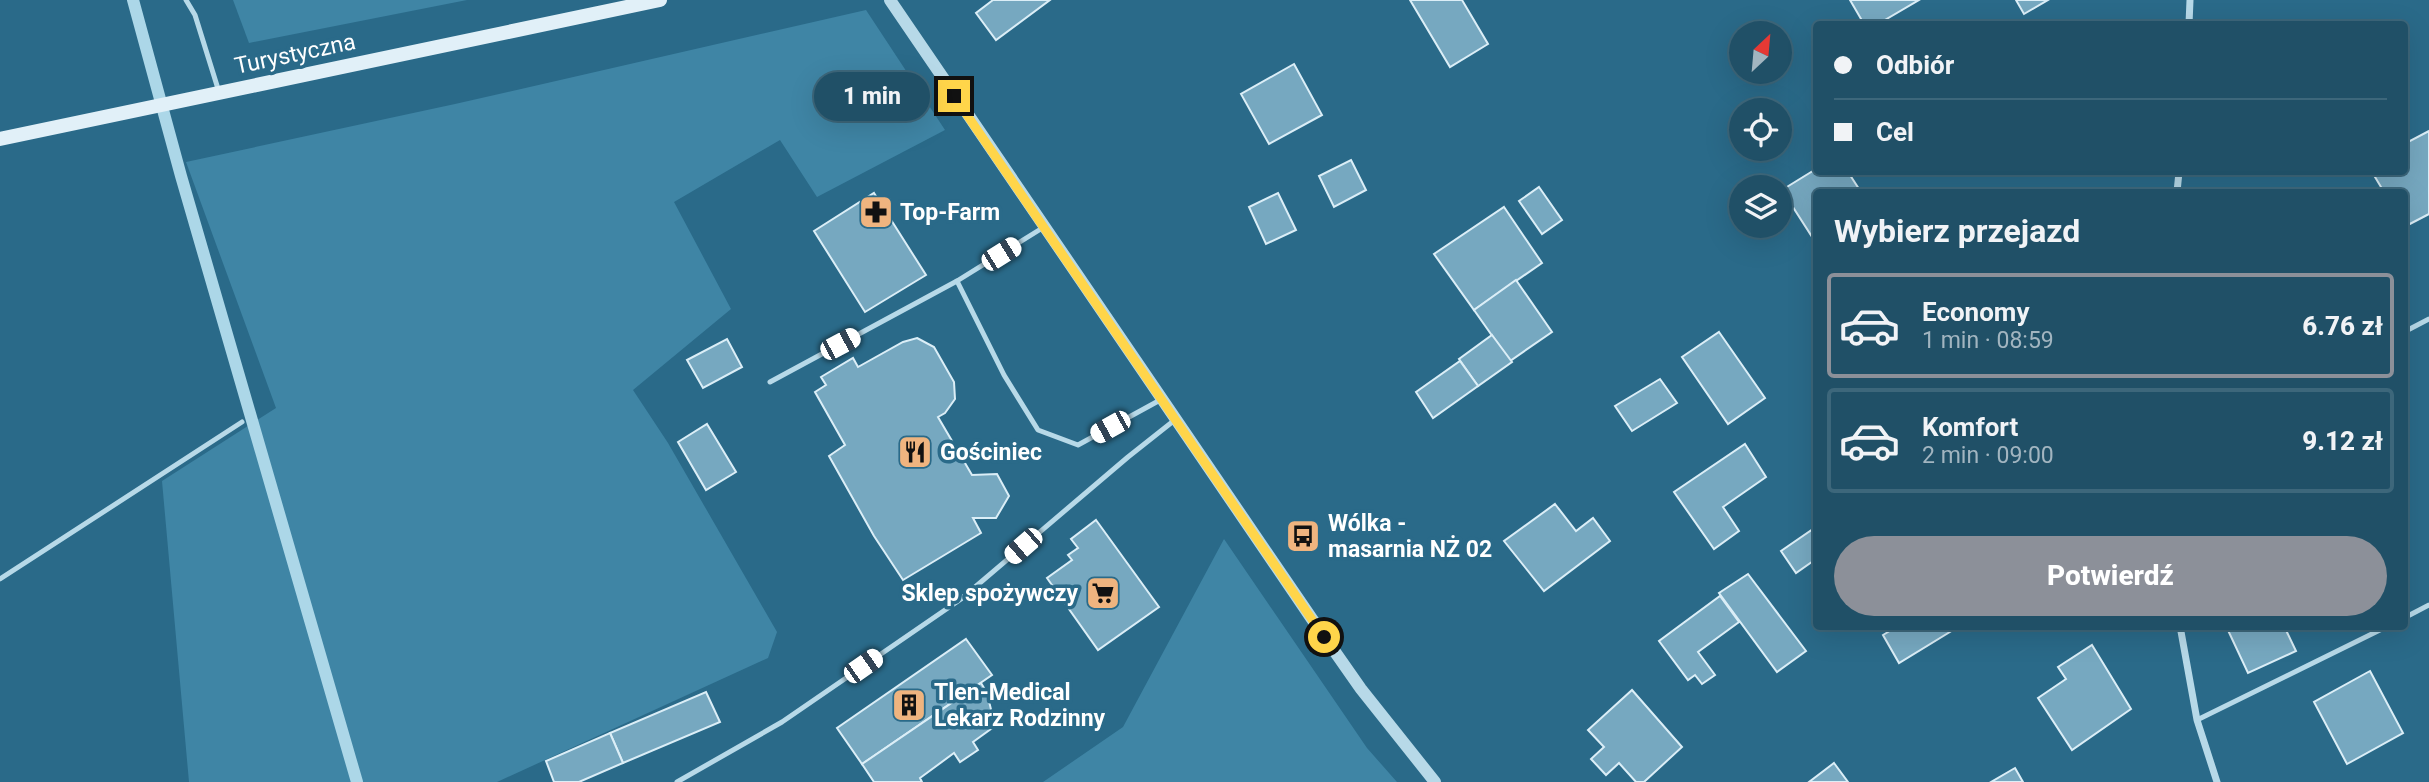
<!DOCTYPE html>
<html lang="pl">
<head>
<meta charset="utf-8">
<style>
  :root { --surface:#205067; --page:#28576d; --text:#f1f3f6; --muted:#a2b5c0; --line:#3d677b; --accent:#8c9099 }
  body { margin:0; font-family:Roboto,sans-serif; background:var(--page); color:var(--text); height:100vh; display:flex; flex-direction:column; font-size:26px; white-space:nowrap }
  * { box-sizing:border-box; margin:0 }
  p { font-size:23px; color:var(--muted) }
  .icon { flex:none; width:38px; height:38px; fill:none; stroke:currentColor; stroke-width:2; stroke-linecap:round; stroke-linejoin:round }
  .map { position:relative; flex:1; overflow:hidden }
  .panel { position:absolute; left:1813px; top:189px; width:595px; height:441px; display:flex; flex-direction:column; background:var(--surface); border-radius:7px; box-shadow:0 7px 28px #0002,0 0 0 2px var(--line) }
  .panel>* { flex:none }
  .guide { position:absolute; left:1813px; top:21px; width:595px; height:154px; border-radius:7px; box-shadow:0 7px 28px #0002,0 0 0 2px var(--line); display:grid; align-content:center; height:154px; padding:0 21px; background:var(--surface) }
  .needle { width:46px; rotate:26deg }
  .tools { position:absolute; left:1729px; top:21px; display:grid; gap:14px }
  .tools a { display:grid; place-items:center; width:63px; height:63px; border-radius:50%; background:var(--surface); box-shadow:0 7px 28px #0002,0 0 0 2px var(--line); font-size:35px }
  .end { position:absolute; width:32px; height:32px; margin:-16px; border:9px solid #ffd54a; background:#111; box-shadow:0 0 0 4px #111 }
  .from { border-radius:50% }
  .bubble { position:absolute; height:49px; border-radius:24px; background:var(--surface); box-shadow:0 7px 28px #0002,0 0 0 2px var(--line); font-size:23px; font-weight:800; line-height:49px; text-align:center }
  .car { position:absolute; width:21px; height:42px; margin:-21px -10px; border-radius:9px; box-shadow:0 0 5px 2px #0007; background:linear-gradient(#fff 24%,#345 0 40%,#fff 0 76%,#345 0 86%,#fff 0) }
  .guide b { display:flex; align-items:center; gap:24px; height:66px; font-size:26px }
  .guide b+b { border-top:2px solid var(--line) }
  .guide i { width:18px; height:18px; background:var(--text) }
  ul { padding:0; list-style:none }
  li { display:flex; align-items:center; gap:21px; height:105px; margin:0 14px 10px; padding:0 7px; border:4px solid var(--line); border-radius:7px }
  li div { flex:1 }
  li b { display:block; font-size:26px }
  li em { font-style:normal; font-weight:800 }
  li.current { border-color:var(--accent) }
  li>.icon { width:63px; height:63px; stroke-width:1.5 }
  h2 { padding:0 21px; font-size:32px; line-height:84px }
  .button { display:flex; gap:14px; margin-top:auto; padding:14px 21px }
  .button a { flex:1; height:80px; border-radius:42px; background:var(--accent); color:#fff; font-size:28px; font-weight:800; line-height:80px; text-align:center }
  .map>svg:first-child { display:block }
  .green { fill:#3f85a5 }
  .lines { fill:none; stroke-linecap:round; stroke-linejoin:round }
  .stream { stroke:#acd7e8; stroke-width:12 }
  .building { fill:#76a8c0; stroke:#dbeef7; stroke-width:2 }
  .service { stroke:#b7d9e8; stroke-width:5 }
  .minor { stroke:#b7d9e8; stroke-width:7 }
  .tertiary { stroke:#b7d9e8; stroke-width:12 }
  .secondary { stroke:#e1f0f8; stroke-width:14 }
  .route { stroke:#ffd54a; stroke-width:9 }
  .labels { text-anchor:middle; dominant-baseline:central; stroke-width:7; stroke-linejoin:round; paint-order:stroke }
  .street-label { font-size:23px; fill:#fff; stroke:#2a6a89 }
  .poi-label { font-size:23px; font-weight:bold; fill:#fff; stroke:#2a6a89; text-anchor:start }
</style>
</head>
<body>
<div class="map">
<svg width="2429" height="782" viewBox="0 0 2429 782">
  <rect width="100%" height="100%" fill="#2a6a89"/>
  <!-- green -->
  <g class="green">
    <path d="M233,0H467L249,43Z"/>
    <path d="M866,10L945,130L817,197L780,140L674,202L731,309L633,390L668,443L777,632L768,658L497,782H189L162,481L276,408L186,162L455,104Z"/>
    <path d="M1224,539L1367,748L1397,782H1043L1123,727Z"/>
  </g>
  <g class="lines">
    <!-- stream -->
    <path class="stream" d="M133,0L181,176L357,782"/>
  </g>
  <!-- building -->
  <g class="building">
    <path d="M993,0H1050L996,40L976,13Z"/>
    <path d="M1410,0H1462L1488,44L1450,67Z"/>
    <path d="M1850,0H1919L1878,24H1864Z"/>
    <path d="M2016,0H2048L2024,14Z"/>
    <path d="M1294,64L1322,115L1269,144L1241,94Z"/>
    <path d="M2429,131V214L2404,227V192H2384L2372,172H2404V144Z"/>
    <path d="M1351,160L1366,190L1334,207L1319,176Z"/>
    <path d="M1816,169V172H1848L1861,192H1816V243L1782,190Z"/>
    <path d="M1539,187L1562,220L1542,234L1519,201Z"/>
    <path d="M874,193L926,275L865,312L814,231Z"/>
    <path d="M1278,193L1296,230L1266,244L1249,207Z"/>
    <path d="M1504,207L1542,263L1474,310L1434,254Z"/>
    <path d="M1516,280L1552,332L1510,361L1474,310Z"/>
    <path d="M1719,332L1765,398L1728,424L1682,357Z"/>
    <path d="M1492,335L1512,362L1478,386L1459,359Z"/>
    <path d="M917,338L934,347L954,382L955,399L945,413L938,417L972,475L997,474L1009,496L996,518H973L981,533L903,580L874,536L829,456L845,445L815,392L826,385L821,377L853,358L858,367L903,342Z"/>
    <path d="M727,339L742,367L703,388L687,360Z"/>
    <path d="M1460,361L1478,386L1433,418L1416,392Z"/>
    <path d="M1660,379L1677,403L1632,431L1615,406Z"/>
    <path d="M707,424L736,472L706,490L678,442Z"/>
    <path d="M1745,444L1766,477L1723,507L1739,531L1714,549L1674,492Z"/>
    <path d="M1555,504L1576,531L1593,518L1610,541L1544,591L1504,541Z"/>
    <path d="M1096,520L1159,607L1098,650L1047,578L1072,560L1068,555L1078,548L1071,539Z"/>
    <path d="M1816,527V559L1796,573L1781,551Z"/>
    <path d="M1748,574L1806,651L1777,672L1719,593Z"/>
    <path d="M1720,596L1739,622L1698,652L1715,675L1702,684L1695,675L1688,680L1659,641Z"/>
    <path d="M1898,626H1958V627L1899,663L1883,635Z"/>
    <path d="M2226,626H2284L2296,651L2248,673Z"/>
    <path d="M966,639L992,675L862,764L837,728Z"/>
    <path d="M2092,645L2131,709L2072,750L2038,698L2066,679L2058,667Z"/>
    <path d="M2370,671L2403,733L2347,764L2314,702Z"/>
    <path d="M981,683L987,693L995,726L973,742L978,750L960,762L954,753L920,778L922,782H874L862,764Z"/>
    <path d="M1632,690L1682,747L1644,782H1636L1619,763L1606,775L1591,759L1604,747L1588,730Z"/>
    <path d="M706,692L720,722L623,763L610,733Z"/>
    <path d="M610,733L623,763L579,782H554L546,761Z"/>
    <path d="M1834,763L1848,782H1809Z"/>
    <path d="M2015,768L2023,782H1991Z"/>
  </g>
  <g class="lines">
    <!-- service -->
    <g class="service">
      <path d="M186,0L195,15L219,92"/>
      <path d="M957,281L1004,375L1038,430L1078,445L1162,399"/>
      <path d="M2404,332L2429,319"/>
      <path d="M770,382L957,281L1044,227"/>
      <path d="M0,579L242,422"/>
      <path d="M2404,618L2429,605"/>
      <path d="M2197,720L2388,626"/>
      <path d="M677,782L782,722L961,599L1128,457L1176,419"/>
    </g>
    <!-- minor -->
    <g class="minor">
      <path d="M2189,24L2190,0"/>
      <path d="M2177,192L2179,172"/>
      <path d="M2180,626L2197,720L2217,782"/>
    </g>
    <!-- tertiary -->
    <path class="tertiary" d="M890,0L1312,619L1361,689L1435,782"/>
    <!-- secondary -->
    <path class="secondary" d="M0,139L660,0"/>
  </g>
  <g class="lines">
    <!-- route -->
    <path class="route" d="M954,96L1324,637"/>
  </g>
  <!-- icons -->
  <defs>
    <g id="pharmacy-square" transform="scale(1.75)"><rect x="-9" y="-9" width="18" height="18" rx="4" fill="#efb47f" stroke="#2a6a89"/><path d="M-2-6h4v4h4v4h-4v4h-4v-4h-4v-4h4Z" fill="#111"/></g>
    <g id="restaurant-square" transform="scale(1.75)"><rect x="-9" y="-9" width="18" height="18" rx="4" fill="#efb47f" stroke="#2a6a89"/><path d="M-5-6h1v4h1v-4h1v4h1v-4h1v5L-1.5 .5V6h-2V.5L-5-1ZM5-6V6H3V1.5H1.5Q1.5-4 5-6Z" fill="#111"/></g>
    <g id="bus-square" transform="scale(1.75)"><rect x="-9" y="-9" width="18" height="18" rx="4" fill="#efb47f" stroke="#2a6a89"/><path d="M-5-6H5V4H4V6H2V4H-2V6H-4V4H-5ZM-3.5-4V0h7V-4ZM-3.5 1.2v1.5H-2V1.2ZM2 1.2v1.5H3.5V1.2Z" fill="#111"/></g>
    <g id="supermarket-square" transform="scale(1.75)"><rect x="-9" y="-9" width="18" height="18" rx="4" fill="#efb47f" stroke="#2a6a89"/><path d="M-6-5.5h2.5l.6 2H6L4.5 2H-2.5L-4.4-4H-6ZM-1.5 3.2a1.3 1.3 0 1 0 .1 0ZM3 3.2a1.3 1.3 0 1 0 .1 0Z" fill="#111"/></g>
    <g id="building-square" transform="scale(1.75)"><rect x="-9" y="-9" width="18" height="18" rx="4" fill="#efb47f" stroke="#2a6a89"/><path d="M-4-6H4V6H1V3H-1V6H-4ZM-2.5-4.3h1.7v1.8h-1.7ZM.8-4.3h1.7v1.8H.8ZM-2.5-1h1.7V.8h-1.7ZM.8-1h1.7V.8H.8Z" fill="#111"/></g>
  </defs>
  <g fill-rule="evenodd">
    <use href="#pharmacy-square" x="876" y="212"/>
    <use href="#restaurant-square" x="915" y="452"/>
    <use href="#bus-square" x="1303" y="536"/>
    <use href="#supermarket-square" x="1103" y="593"/>
    <use href="#building-square" x="909" y="705"/>
  </g>
  <g class="labels">
    <!-- street labels -->
    <g class="street-label">
      <text transform="translate(295 54) rotate(-12)">Turystyczna</text>
    </g>
    <!-- poi labels -->
    <g class="poi-label">
      <text x="900" y="212">Top-Farm</text>
      <text x="940" y="452">Gościniec</text>
      <text x="1328" y="523">Wólka -<tspan x="1328" dy="26">masarnia NŻ 02</tspan></text>
      <text x="1078" y="593" text-anchor="end">Sklep spożywczy</text>
      <text x="934" y="692">Tlen-Medical<tspan x="934" dy="26">Lekarz Rodzinny</tspan></text>
    </g>
  </g>
</svg>
<div class="tools">
<a><svg class="needle" viewBox="-14 -14 28 28"><path d="M0-13l5 13h-10z" fill="#e53935"/><path d="M0 13l5-13h-10z" fill="#a2b5c0"/></svg></a>
<a><svg class="icon" aria-label="locate" viewBox="0 0 24 24"><circle cx="12" cy="12" r="6"/><path d="M12 2v4M12 18v4M2 12h4M18 12h4"/></svg></a>
<a><svg class="icon" aria-label="layers" viewBox="0 0 24 24"><path d="M12 4l9 5-9 5-9-5zM3 14l9 5 9-5"/></svg></a>
</div>
<i class="end from" style="left:1324px;top:637px"></i>
<i class="end" style="left:954px;top:96px"></i>
<div class="bubble" style="left:814px;top:72px;width:116px">1 min</div>
<i class="car" style="left:1001px;top:254px;rotate:58deg"></i>
<i class="car" style="left:840px;top:344px;rotate:62deg"></i>
<i class="car" style="left:1110px;top:427px;rotate:241deg"></i>
<i class="car" style="left:1023px;top:546px;rotate:229deg"></i>
<i class="car" style="left:863px;top:666px;rotate:55deg"></i>
<div class="guide">
<b><i class="from"></i>Odbiór</b>
<b><i></i>Cel</b>
</div>
<section class="panel">
<h2>Wybierz przejazd</h2>
<ul>
<li class="current"><svg class="icon" aria-label="car" viewBox="0 0 24 24"><path d="M5 17H2v-5l4-1 3-4h7l3 4 3 1v5h-3M9 17h6M6 11h13"/><circle cx="7" cy="17" r="2"/><circle cx="17" cy="17" r="2"/></svg><div><b>Economy</b><p>1 min · 08:59</p></div><em>6.76 zł</em></li>
<li><svg class="icon" aria-label="car" viewBox="0 0 24 24"><path d="M5 17H2v-5l4-1 3-4h7l3 4 3 1v5h-3M9 17h6M6 11h13"/><circle cx="7" cy="17" r="2"/><circle cx="17" cy="17" r="2"/></svg><div><b>Komfort</b><p>2 min · 09:00</p></div><em>9.12 zł</em></li>
</ul>
<div class="button"><a>Potwierdź</a></div>
</section>
</div>
</body>
</html>
